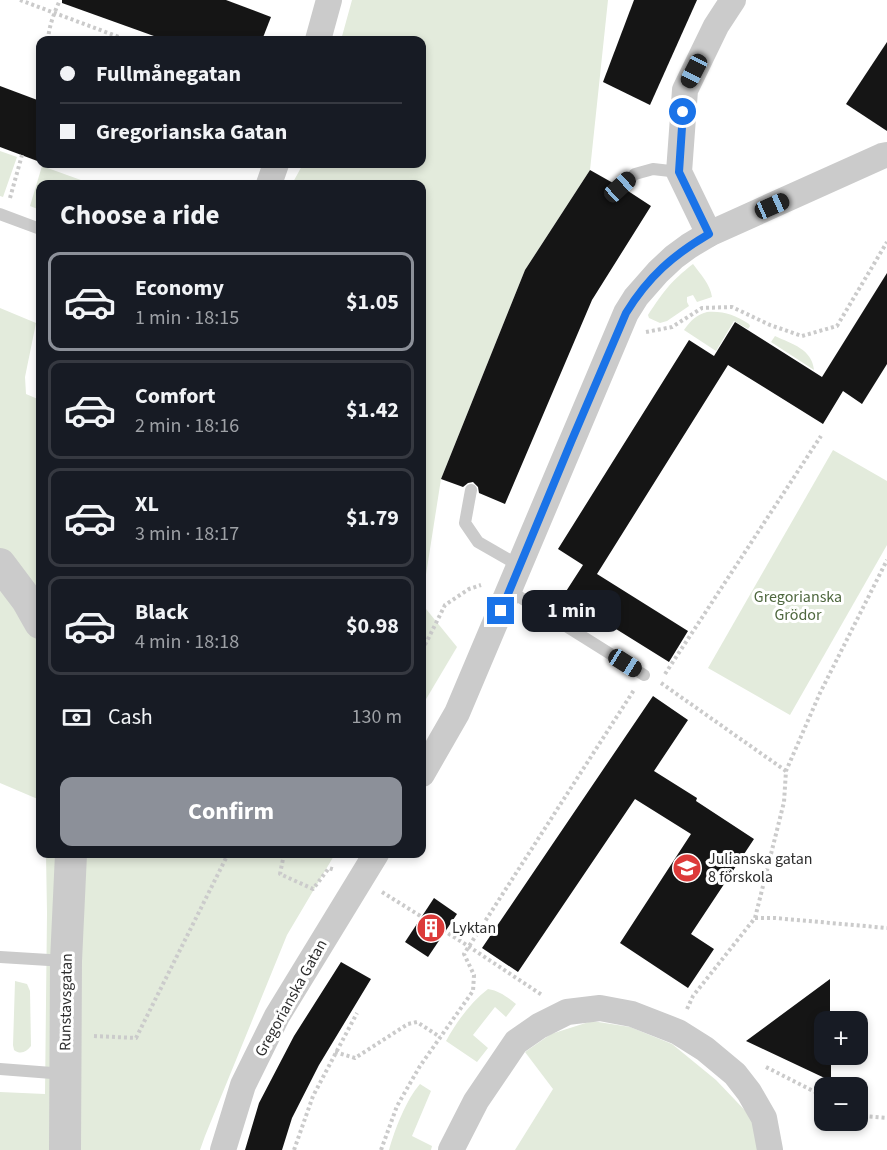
<!DOCTYPE html>
<html lang="en">
<head>
<meta charset="utf-8">
<style>
  :root { --surface:#171b24; --page:#242831; --text:#f1f3f6; --muted:#9ea1a6; --line:#363941; --accent:#8c9099 }
  body { margin:0; font-family:"Source Sans 3",sans-serif; background:var(--page); color:var(--text); height:100vh; display:flex; flex-direction:column; font-size:22px; white-space:nowrap }
  * { box-sizing:border-box; margin:0 }
  p { font-size:20px; color:var(--muted) }
  .icon { flex:none; width:33px; height:33px; fill:none; stroke:currentColor; stroke-width:2; stroke-linecap:round; stroke-linejoin:round }
  .map { position:relative; flex:1; overflow:hidden }
  .side { position:absolute; left:36px; top:180px; width:390px; height:678px; display:flex; flex-direction:column; background:var(--surface); border-radius:12px; box-shadow:0 3px 9px #0003 }
  .side>* { flex:none }
  .hud { position:absolute; left:36px; top:36px; width:390px; height:132px; border-radius:12px; box-shadow:0 3px 9px #0003; display:grid; align-content:center; height:132px; padding:0 24px; background:var(--surface) }
  .tools { position:absolute; left:814px; top:1011px; display:grid; gap:12px }
  .tools a { display:grid; place-items:center; width:54px; height:54px; border-radius:12px; background:var(--surface); box-shadow:0 3px 9px #0003; font-size:30px }
  .end { position:absolute; width:27px; height:27px; margin:-14px; border:8px solid #1a73e8; background:#fff; box-shadow:0 0 0 3px #fff }
  .from { border-radius:50% }
  .bubble { position:absolute; height:42px; border-radius:12px; background:var(--surface); box-shadow:0 3px 9px #0003; font-size:20px; font-weight:700; line-height:42px; text-align:center }
  .car { position:absolute; width:18px; height:36px; margin:-18px -9px; border-radius:8px; box-shadow:0 0 4px 2px #0007; background:linear-gradient(#222 24%,#8ab4d8 0 40%,#222 0 76%,#8ab4d8 0 86%,#222 0) }
  .hud b { display:flex; align-items:center; gap:21px; height:57px; font-size:22px }
  .hud b+b { border-top:2px solid var(--line) }
  .hud i { width:15px; height:15px; background:var(--text) }
  ul { padding:0; list-style:none }
  li { display:flex; align-items:center; gap:18px; height:99px; margin:0 12px 9px; padding:0 12px; border:3px solid var(--line); border-radius:12px }
  li div { flex:1 }
  li b { display:block; font-size:22px }
  li em { font-style:normal; font-weight:700 }
  li.active { border-color:var(--accent) }
  li>.icon { width:54px; height:54px; stroke-width:1.5 }
  h2 { padding:0 24px; font-size:27px; line-height:72px }
  .pay { display:flex; align-items:center; gap:15px; height:66px; padding:0 24px; font-size:22px }
  .pay p { margin-inline-start:auto }
  .primary-button { display:flex; gap:12px; margin-top:auto; padding:12px 24px }
  .primary-button a { flex:1; height:69px; border-radius:12px; background:var(--accent); color:#fff; font-size:24px; font-weight:700; line-height:69px; text-align:center }
  .map>svg:first-child { display:block }
  .green { fill:#e3ebdc }
  .building { fill:#151515 }
  .lines { fill:none; stroke-linecap:round; stroke-linejoin:round }
  .path { stroke:#cbcbcb; stroke-width:4; stroke-dasharray:3 3; stroke-linecap:butt }
  .service { stroke:#cbcbcb; stroke-width:12 }
  .minor { stroke:#cbcbcb; stroke-width:26 }
  .tertiary { stroke:#cbcbcb; stroke-width:32 }
  .route { stroke:#1a73e8; stroke-width:8 }
  .labels { text-anchor:middle; dominant-baseline:central; stroke-width:6; stroke-linejoin:round; paint-order:stroke }
  .park-label { font-size:16px; fill:#4e673e; stroke:#fff }
  .poi-label { font-size:16px; fill:#2e2e2e; stroke:#fff; text-anchor:start }
  .street-label { font-size:16px; fill:#2e2e2e; stroke:#fff }
</style>
</head>
<body>
<div class="map">
<svg width="887" height="1150" viewBox="0 0 887 1150">
  <rect width="100%" height="100%" fill="#fff"/>
  <!-- green -->
  <g class="green">
    <path d="M352,0H608L590,170L525,270L441,479L422,600V184H292L303,164H422V40H341Z"/>
    <path d="M0,151L17,157L3,197L0,196Z"/>
    <path d="M42,166L92,184H40V210L30,206Z"/>
    <path d="M693,264C701,275 710,284 712,297L697,302L693,295L687,297V302L689,306L667,321L660,323L649,318L648,315C663,292 671,281 693,264Z"/>
    <path d="M0,308L36,323L25,377L26,394L40,400V800L0,783Z"/>
    <path d="M707,312C725,311 734,315 749,324L750,326L748,329L734,321L716,351L684,330C691,320 696,315 707,312Z"/>
    <path d="M775,336C792,344 812,349 814,370L771,342Z"/>
    <path d="M833,450L887,481V545L790,715L708,668Z"/>
    <path d="M422,604L457,647L422,706Z"/>
    <path d="M46,854H335L287,935L205,1136L200,1150H0V1092L45,1094L47,913Z"/>
    <path d="M15,981L27,984L30,991L31,1046C26,1052 21,1055 14,1050L13,1045Z"/>
    <path d="M488,989C500,991 507,997 516,1004L506,1017L495,1007L473,1035L488,1048L477,1062L446,1041C457,1021 471,1002 488,989Z"/>
    <path d="M592,1021L630,1027L672,1044L716,1080L756,1122L763,1150H515L553,1089L525,1052L551,1034Z"/>
    <path d="M420,1084L431,1091L412,1136L432,1146L431,1150H389C395,1129 406,1100 420,1084Z"/>
  </g>
  <!-- building -->
  <g class="building">
    <path d="M62,0H226L271,17L262,40H165L62,3Z"/>
    <path d="M634,0H697L650,105L603,82Z"/>
    <path d="M887,42V131L846,104Z"/>
    <path d="M0,86L40,101V162L0,147Z"/>
    <path d="M590,170L613,183L612,189L617,195H622L628,191L651,206L592,300L505,504L479,493L478,487L473,482L468,483L463,487L441,479L525,270Z"/>
    <path d="M887,273V364L862,404L843,391L823,424L728,365L597,574L688,631L669,662L563,596L583,565L558,549L689,340L714,356L735,322L822,377Z"/>
    <path d="M653,696L688,720L654,771L697,798L696,801L754,839L691,934L714,949L688,988L620,943L691,834L635,799L518,972L482,948Z"/>
    <path d="M434,898L457,914L428,957L405,942Z"/>
    <path d="M341,962L371,979L319,1065L292,1118L282,1150H245L259,1103L294,1036Z"/>
    <path d="M830,979V1022H825V1054H831V1081L746,1041Z"/>
  </g>
  <g class="lines">
    <!-- path -->
    <g class="path">
      <path d="M20,0L127,40"/>
      <path d="M48,40C49,26 54,13 60,0"/>
      <path d="M10,198L22,155"/>
      <path d="M646,332L672,327L702,308L732,307L770,325L802,336L837,326L887,242"/>
      <path d="M422,650L429,637L445,605L469,589L481,585"/>
      <path d="M665,674L821,436"/>
      <path d="M661,683L786,771"/>
      <path d="M284,854L280,874L313,889L329,868L335,870"/>
      <path d="M382,892L462,942L542,995"/>
      <path d="M755,918H775L887,928"/>
      <path d="M687,1009L693,996L755,918L784,802L786,771L820,693L887,560"/>
      <path d="M94,1036L136,1038L228,854"/>
      <path d="M335,1052L355,1058L408,1024L417,1022L440,1037"/>
      <path d="M766,1067L825,1097"/>
      <path d="M858,1114L863,1116L887,1118"/>
      <path d="M294,1150L313,1096L357,1013"/>
      <path d="M381,1150L397,1106L420,1066L473,991L474,975L464,954L634,690"/>
    </g>
    <!-- service -->
    <g class="service">
      <path d="M620,187L635,174L653,169L679,172"/>
      <path d="M0,214L40,229"/>
      <path d="M471,490L465,523L478,542L520,566"/>
      <path d="M510,591L644,675"/>
      <path d="M0,957L65,961"/>
      <path d="M0,1069L65,1074"/>
    </g>
    <!-- minor -->
    <g class="minor">
      <path d="M318,40L329,0"/>
      <path d="M269,184L276,164"/>
      <path d="M709,234L679,172L685,90L716,26L733,0"/>
      <path d="M422,774L457,713L626,313L636,297L658,272L674,257L689,246L709,234L882,156L887,155"/>
      <path d="M223,1150L243,1085L277,1016L376,854"/>
      <path d="M451,1150L476,1101L516,1042L539,1026L567,1012L600,1008L632,1014L678,1032L705,1049L735,1074L749,1092L764,1118L770,1150"/>
    </g>
    <!-- tertiary -->
    <g class="tertiary">
      <path d="M0,564L27,600L40,623"/>
      <path d="M65,1150L66,961L71,854"/>
    </g>
  </g>
  <g class="lines">
    <!-- route -->
    <path class="route" d="M501,611L571,442L626,313C648,277 673,255 709,234L679,172L683,112"/>
  </g>
  <!-- icons -->
  <defs>
    <g id="school-disc" transform="scale(1.5)"><circle r="9.5" fill="#dc3a39" stroke="#fff"/><path d="M0-5L7-2L0 1L-7-2ZM-4 1L0 2.5L4 1V4Q0 6-4 4Z" fill="#fff"/></g>
    <g id="building-disc" transform="scale(1.5)"><circle r="9.5" fill="#dc3a39" stroke="#fff"/><path d="M-4-6H4V6H1V3H-1V6H-4ZM-2.5-4.3h1.7v1.8h-1.7ZM.8-4.3h1.7v1.8H.8ZM-2.5-1h1.7V.8h-1.7ZM.8-1h1.7V.8H.8Z" fill="#fff"/></g>
  </defs>
  <g fill-rule="evenodd">
    <use href="#school-disc" x="687" y="868"/>
    <use href="#building-disc" x="431" y="928"/>
  </g>
  <g class="labels">
    <!-- park labels -->
    <g class="park-label">
      <text x="798" y="597">Gregorianska<tspan x="798" dy="18">Grödor</tspan></text>
    </g>
    <!-- poi labels -->
    <g class="poi-label">
      <text x="708" y="859">Julianska gatan<tspan x="708" dy="18">8 förskola</tspan></text>
      <text x="452" y="928">Lyktan</text>
    </g>
    <!-- street labels -->
    <g class="street-label">
      <text transform="translate(291 998) rotate(-61)">Gregorianska Gatan</text>
      <text transform="translate(66 1002) rotate(-89)">Runstavsgatan</text>
    </g>
  </g>
</svg>
<div class="tools">
<a>+</a>
<a>−</a>
</div>
<i class="end from" style="left:683px;top:112px"></i>
<i class="end" style="left:501px;top:611px"></i>
<div class="bubble" style="left:522px;top:590px;width:99px">1 min</div>
<i class="car" style="left:694px;top:71px;rotate:207deg"></i>
<i class="car" style="left:620px;top:187px;rotate:48deg"></i>
<i class="car" style="left:772px;top:206px;rotate:66deg"></i>
<i class="car" style="left:625px;top:663px;rotate:122deg"></i>
<div class="hud">
<b><i class="from"></i>Fullmånegatan</b>
<b><i></i>Gregorianska Gatan</b>
</div>
<section class="side">
<h2>Choose a ride</h2>
<ul>
<li class="active"><svg class="icon" aria-label="car" viewBox="0 0 24 24"><path d="M5 17H2v-5l4-1 3-4h7l3 4 3 1v5h-3M9 17h6M6 11h13"/><circle cx="7" cy="17" r="2"/><circle cx="17" cy="17" r="2"/></svg><div><b>Economy</b><p>1 min · 18:15</p></div><em>$1.05</em></li>
<li><svg class="icon" aria-label="car" viewBox="0 0 24 24"><path d="M5 17H2v-5l4-1 3-4h7l3 4 3 1v5h-3M9 17h6M6 11h13"/><circle cx="7" cy="17" r="2"/><circle cx="17" cy="17" r="2"/></svg><div><b>Comfort</b><p>2 min · 18:16</p></div><em>$1.42</em></li>
<li><svg class="icon" aria-label="car" viewBox="0 0 24 24"><path d="M5 17H2v-5l4-1 3-4h7l3 4 3 1v5h-3M9 17h6M6 11h13"/><circle cx="7" cy="17" r="2"/><circle cx="17" cy="17" r="2"/></svg><div><b>XL</b><p>3 min · 18:17</p></div><em>$1.79</em></li>
<li><svg class="icon" aria-label="car" viewBox="0 0 24 24"><path d="M5 17H2v-5l4-1 3-4h7l3 4 3 1v5h-3M9 17h6M6 11h13"/><circle cx="7" cy="17" r="2"/><circle cx="17" cy="17" r="2"/></svg><div><b>Black</b><p>4 min · 18:18</p></div><em>$0.98</em></li>
</ul>
<div class="pay"><svg class="icon" aria-label="cash" viewBox="0 0 24 24"><path d="M3 7h18v10H3z"/><circle cx="12" cy="12" r="2"/></svg>Cash<p>130 m</p></div>
<div class="primary-button"><a>Confirm</a></div>
</section>
</div>
</body>
</html>
